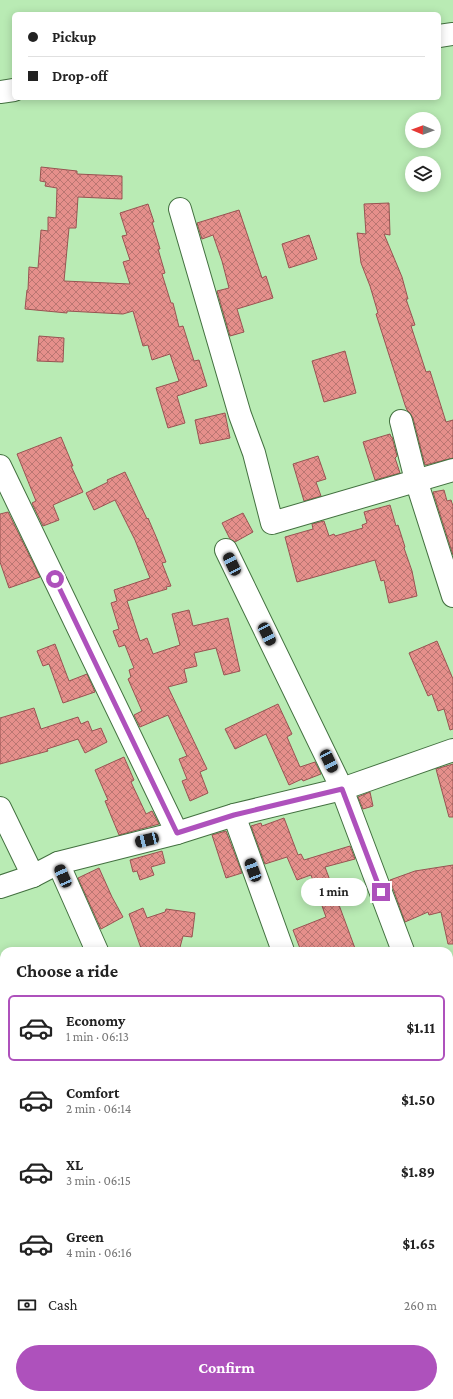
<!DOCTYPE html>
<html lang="en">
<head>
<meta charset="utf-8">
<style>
  :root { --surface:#fff; --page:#f2f2f2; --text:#222; --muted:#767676; --line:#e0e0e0; --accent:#ae51bc }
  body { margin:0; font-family:"Crimson Pro",serif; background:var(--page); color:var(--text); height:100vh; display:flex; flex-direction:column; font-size:15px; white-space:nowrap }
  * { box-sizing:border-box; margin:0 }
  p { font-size:13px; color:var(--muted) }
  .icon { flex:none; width:22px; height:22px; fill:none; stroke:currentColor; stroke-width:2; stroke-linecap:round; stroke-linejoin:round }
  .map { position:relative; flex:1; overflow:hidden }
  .sheet { position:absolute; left:0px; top:947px; width:453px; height:452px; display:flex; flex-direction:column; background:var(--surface); border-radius:12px 12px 0 0; box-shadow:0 2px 10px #0003 }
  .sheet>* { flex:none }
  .banner { position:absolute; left:12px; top:12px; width:429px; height:88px; border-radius:6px; box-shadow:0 2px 10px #0003; display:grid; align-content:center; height:88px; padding:0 16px; background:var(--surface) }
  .needle { width:26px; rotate:271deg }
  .fabs { position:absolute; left:405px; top:112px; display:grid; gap:8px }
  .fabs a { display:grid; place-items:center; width:36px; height:36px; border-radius:50%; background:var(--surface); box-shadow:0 2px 10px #0003; font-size:20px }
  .end { position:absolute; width:18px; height:18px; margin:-9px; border:5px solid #ae51bc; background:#fff; box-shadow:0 0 0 2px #fff }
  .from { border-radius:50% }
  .bubble { position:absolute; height:28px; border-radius:14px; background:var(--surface); box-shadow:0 2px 10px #0003; font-size:13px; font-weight:700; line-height:28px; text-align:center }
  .car { position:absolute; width:12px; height:24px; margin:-12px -6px; border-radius:5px; box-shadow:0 0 3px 1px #0007; background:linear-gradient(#222 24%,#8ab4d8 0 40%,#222 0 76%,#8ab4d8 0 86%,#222 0) }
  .banner b { display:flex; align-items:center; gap:14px; height:38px; font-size:15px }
  .banner b+b { border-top:1px solid var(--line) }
  .banner i { width:10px; height:10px; background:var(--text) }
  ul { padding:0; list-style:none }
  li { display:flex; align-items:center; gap:12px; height:66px; margin:0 8px 6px; padding:0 8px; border:2px solid transparent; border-radius:6px }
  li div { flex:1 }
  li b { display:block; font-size:15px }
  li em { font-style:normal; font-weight:700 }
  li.on { border-color:var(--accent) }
  li>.icon { width:36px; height:36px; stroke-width:1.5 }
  h2 { padding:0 16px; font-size:18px; line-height:48px }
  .pay { display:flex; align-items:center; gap:10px; height:44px; padding:0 16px; font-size:15px }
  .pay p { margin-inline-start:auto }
  .primary-button { display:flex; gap:8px; margin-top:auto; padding:8px 16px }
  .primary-button a { flex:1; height:46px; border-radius:24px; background:var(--accent); color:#fff; font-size:16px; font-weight:700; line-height:46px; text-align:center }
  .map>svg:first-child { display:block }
  .building { fill:url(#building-cross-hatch); stroke:#985452 }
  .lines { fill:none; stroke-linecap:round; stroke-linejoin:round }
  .minor-casing { stroke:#437140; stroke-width:24 }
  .minor { stroke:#fff; stroke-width:22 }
  .route { stroke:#ae51bc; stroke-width:5 }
</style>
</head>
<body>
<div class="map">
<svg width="453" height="1399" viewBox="0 0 453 1399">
  <defs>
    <pattern id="building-cross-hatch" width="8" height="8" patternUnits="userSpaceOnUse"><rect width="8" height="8" fill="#e58f8b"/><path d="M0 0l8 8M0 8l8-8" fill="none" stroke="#ba7672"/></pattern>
  </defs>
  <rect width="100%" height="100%" fill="#b9ebb4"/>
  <!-- building -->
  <g class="building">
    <path d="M41,167L77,171V174L122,176V199L78,197L76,228H69L64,281L130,284L123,262L130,260L122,236L127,235L120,213L148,204L154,222H152L160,249H158L165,273L162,274L171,303H173L179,327L183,326L194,361L199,360L207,386L177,396L185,423L168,428L156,388L179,381L170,354L152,360L148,345L143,346L133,311L123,314L67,311V313L25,309L27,290H28L29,267L38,268L41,230L48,231V217L56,218L57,188L45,186L46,182L40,181Z"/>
    <path d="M389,203L390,235L384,234L402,277L408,299H406L415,325L411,326L426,372L430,371L446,422L453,420V458L425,465L413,418L410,413L407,410L405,405L376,314L378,313L370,286L361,263L357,233L366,234L364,204Z"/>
    <path d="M239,210L262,278L266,276L273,298L237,309L244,332L230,336L217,291L229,288L222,261L213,235L202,239L197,223Z"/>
    <path d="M309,235L317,259L289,268L282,244Z"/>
    <path d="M39,336L64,338L63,362L37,361Z"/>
    <path d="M345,351L356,393L324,402L312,361Z"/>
    <path d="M225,413L230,438L200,444L195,420Z"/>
    <path d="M390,434L391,437H392L397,456L395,458L400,473L375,480L363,442Z"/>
    <path d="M61,437L73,466H71L83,492L53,505L59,520L43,526L32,503L36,501L17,454Z"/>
    <path d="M318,456L326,479L316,482L321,496L304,501L293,464Z"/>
    <path d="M125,472L147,519L148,518L157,539L166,562L162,563L171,586L166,587L167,589L127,601L140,641L147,638L153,654L180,645L172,614L189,610L193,626L228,618L240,671L224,675L216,648L194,653L197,666L184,669L187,682L168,687L207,769L200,772L208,793L190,801L182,781L187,779L179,759L187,756L168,715L140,727L134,715L142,711L128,679L131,677L129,670L134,668L125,645L119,647L113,631L119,629L111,603L117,601L114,590L150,578L135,540L115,500L94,510L86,493L108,482L107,480Z"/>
    <path d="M444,490L447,501L451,500L453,506V555L433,492Z"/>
    <path d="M390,505L396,526L398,525L405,547L404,548L412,571L417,596L389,603L384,580L381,581L375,560L297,582L285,537L313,529L312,524L324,521L329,536L334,534L335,536L363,528L362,525L367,523L364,512Z"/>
    <path d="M8,512L40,577L9,588L0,562V514Z"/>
    <path d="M243,513L253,532L235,542L230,539L222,523Z"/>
    <path d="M437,641L453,679V729L450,730L444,709L438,711L432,694L428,696L409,653Z"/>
    <path d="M55,644L69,681L87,674L95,692L63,703L49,664L43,666L37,651Z"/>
    <path d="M278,704L292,734L287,737L300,767L315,762L321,774L303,781L302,779L289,785L266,734L235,749L225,729Z"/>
    <path d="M34,708L41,729L78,717L81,724L88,721L92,731L101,728L107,742L85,753L78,739L47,749L48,751L0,764V718Z"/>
    <path d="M124,757L134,780L131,782L146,814L152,811L159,824L119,835L105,801L108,800L95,770Z"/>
    <path d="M453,764V817H449L436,769Z"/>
    <path d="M370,792L373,806L363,809L358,797Z"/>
    <path d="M284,818L298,855L301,854L304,860L350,846L355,859L325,867L356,951H301L293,930L326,917L311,875L297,880L287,857L265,864L251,826L261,823L262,826Z"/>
    <path d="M226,831L242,873L226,878L212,835Z"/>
    <path d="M162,851L165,863L151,867L154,875L140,880L137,871L133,872L130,860Z"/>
    <path d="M453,865V944H448L441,912L429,915L428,912L405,922L390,880L415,871Z"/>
    <path d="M99,868L112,897L123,917L101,929L78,878Z"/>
    <path d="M143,908L147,918L165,912L166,909L195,913L192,937L183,936L179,951H142L129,914Z"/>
  </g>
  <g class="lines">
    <!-- minor casing -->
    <g class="minor-casing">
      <g id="minor">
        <path d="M439,36L453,34"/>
        <path d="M0,92L14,90"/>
        <path d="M180,209L240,415L254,453L272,523L453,470"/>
        <path d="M401,421L416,480L453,596"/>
        <path d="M0,466L177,833"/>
        <path d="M226,550L342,789L403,951"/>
        <path d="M0,808L33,876"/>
        <path d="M234,815L283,951"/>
        <path d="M58,863L97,951"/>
        <path d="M0,887L33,876L58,863L177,833L234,815L342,789L453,750"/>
        <path d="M449,1066L453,1075"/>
        <path d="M449,1349L453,1359"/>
        <path d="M0,1375L4,1399"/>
        <path d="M296,1395L298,1399"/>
      </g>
    </g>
    <!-- minor -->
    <use href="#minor" class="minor"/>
  </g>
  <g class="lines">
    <!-- route -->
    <path class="route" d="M55,579L177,833L234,815L342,789L381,892"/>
  </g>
</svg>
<div class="fabs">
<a><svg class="needle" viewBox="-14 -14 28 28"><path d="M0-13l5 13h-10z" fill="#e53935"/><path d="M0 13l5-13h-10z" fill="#767676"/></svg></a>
<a><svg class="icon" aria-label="layers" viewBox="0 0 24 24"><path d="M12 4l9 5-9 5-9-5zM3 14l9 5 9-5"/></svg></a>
</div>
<i class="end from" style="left:55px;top:579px"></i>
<i class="end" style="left:381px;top:892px"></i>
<div class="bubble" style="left:301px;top:878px;width:66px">1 min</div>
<i class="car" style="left:232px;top:564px;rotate:334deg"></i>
<i class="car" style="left:267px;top:634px;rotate:154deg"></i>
<i class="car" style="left:329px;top:761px;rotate:154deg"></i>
<i class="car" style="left:147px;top:840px;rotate:256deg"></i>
<i class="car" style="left:253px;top:870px;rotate:340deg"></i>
<i class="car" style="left:63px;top:876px;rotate:336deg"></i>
<div class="banner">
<b><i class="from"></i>Pickup</b>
<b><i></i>Drop-off</b>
</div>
<section class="sheet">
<h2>Choose a ride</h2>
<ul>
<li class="on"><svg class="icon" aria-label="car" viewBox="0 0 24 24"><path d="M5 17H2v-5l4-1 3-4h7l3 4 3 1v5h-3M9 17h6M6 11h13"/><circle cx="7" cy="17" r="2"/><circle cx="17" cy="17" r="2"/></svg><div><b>Economy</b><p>1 min · 06:13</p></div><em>$1.11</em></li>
<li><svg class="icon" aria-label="car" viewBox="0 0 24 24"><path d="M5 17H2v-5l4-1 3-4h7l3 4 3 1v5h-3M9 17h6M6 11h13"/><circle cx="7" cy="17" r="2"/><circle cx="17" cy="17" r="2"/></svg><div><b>Comfort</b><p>2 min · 06:14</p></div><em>$1.50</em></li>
<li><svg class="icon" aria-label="car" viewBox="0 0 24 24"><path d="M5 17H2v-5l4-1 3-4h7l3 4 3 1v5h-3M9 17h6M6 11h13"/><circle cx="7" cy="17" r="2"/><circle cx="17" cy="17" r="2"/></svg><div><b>XL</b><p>3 min · 06:15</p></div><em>$1.89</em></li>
<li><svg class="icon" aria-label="car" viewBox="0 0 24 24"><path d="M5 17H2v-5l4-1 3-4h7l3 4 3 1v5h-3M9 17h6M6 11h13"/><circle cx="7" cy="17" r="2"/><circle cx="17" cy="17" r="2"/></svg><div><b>Green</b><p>4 min · 06:16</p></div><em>$1.65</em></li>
</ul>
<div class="pay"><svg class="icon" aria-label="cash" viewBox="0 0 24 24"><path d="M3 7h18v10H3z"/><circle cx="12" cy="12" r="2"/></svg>Cash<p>260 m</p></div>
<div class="primary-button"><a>Confirm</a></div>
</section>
</div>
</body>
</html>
